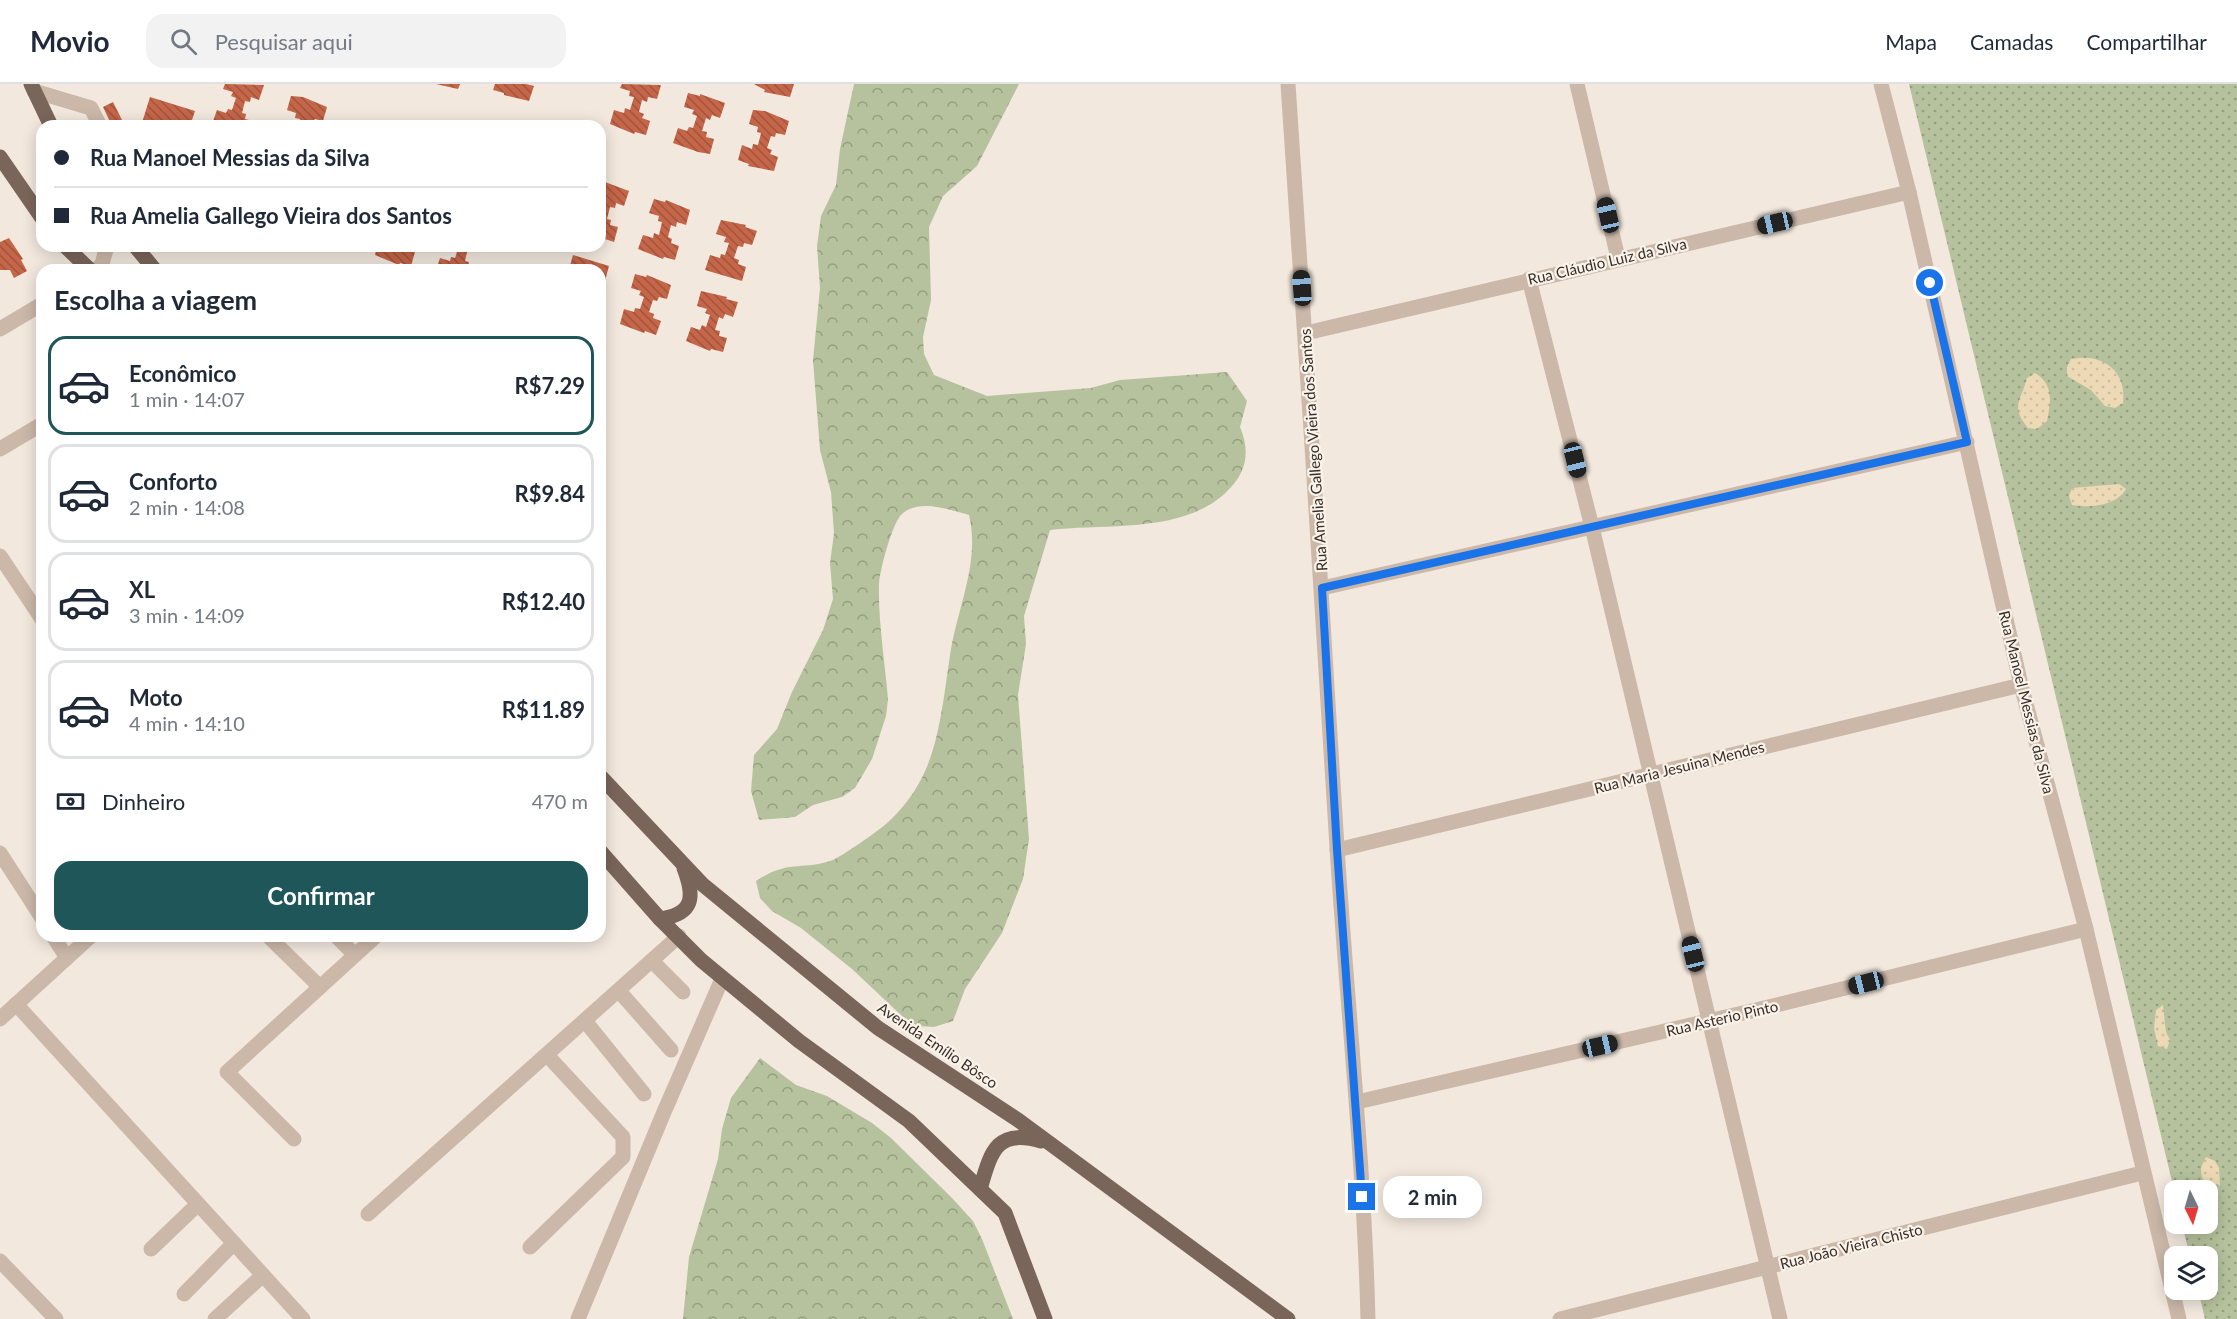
<!DOCTYPE html>
<html lang="pt">
<head>
<meta charset="utf-8">
<style>
  :root { --surface:#fff; --page:#f2f2f3; --text:#1f2937; --muted:#747a83; --line:#e0e1e3; --accent:#1f5659 }
  body { margin:0; font-family:Lato,sans-serif; background:var(--page); color:var(--text); height:100vh; display:flex; flex-direction:column; font-size:22px; white-space:nowrap }
  * { box-sizing:border-box; margin:0 }
  p { font-size:20px; color:var(--muted) }
  .icon { flex:none; width:33px; height:33px; fill:none; stroke:currentColor; stroke-width:2; stroke-linecap:round; stroke-linejoin:round }
  .map { position:relative; flex:1; overflow:hidden }
  .details { position:absolute; left:36px; top:180px; width:570px; height:678px; display:flex; flex-direction:column; background:var(--surface); border-radius:18px; box-shadow:0 3px 15px #0003 }
  .details>* { flex:none }
  .guide { position:absolute; left:36px; top:36px; width:570px; height:132px; border-radius:18px; box-shadow:0 3px 15px #0003; display:grid; align-content:center; height:132px; padding:0 18px; background:var(--surface) }
  .needle { width:39px; rotate:175deg }
  .tools { position:absolute; left:2164px; top:1096px; display:grid; gap:12px }
  .tools a { display:grid; place-items:center; width:54px; height:54px; border-radius:12px; background:var(--surface); box-shadow:0 3px 15px #0003; font-size:30px }
  .end { position:absolute; width:27px; height:27px; margin:-14px; border:8px solid #1a73e8; background:#fff; box-shadow:0 0 0 3px #fff }
  .from { border-radius:50% }
  .bubble { position:absolute; height:42px; border-radius:18px; background:var(--surface); box-shadow:0 3px 15px #0003; font-size:20px; font-weight:700; line-height:42px; text-align:center }
  .car { position:absolute; width:18px; height:36px; margin:-18px -9px; border-radius:8px; box-shadow:0 0 4px 2px #0007; background:linear-gradient(#222 24%,#8ab4d8 0 40%,#222 0 76%,#8ab4d8 0 86%,#222 0) }
  .guide b { display:flex; align-items:center; gap:21px; height:57px; font-size:22px }
  .guide b+b { border-top:2px solid var(--line) }
  .guide i { width:15px; height:15px; background:var(--text) }
  ul { padding:0; list-style:none }
  li { display:flex; align-items:center; gap:18px; height:99px; margin:0 12px 9px; padding:0 6px; border:3px solid var(--line); border-radius:18px }
  li div { flex:1 }
  li b { display:block; font-size:22px }
  li em { font-style:normal; font-weight:700 }
  li.selected { border-color:var(--accent) }
  li>.icon { width:54px; height:54px; stroke-width:1.5 }
  h2 { padding:0 18px; font-size:27px; line-height:72px }
  .pay { display:flex; align-items:center; gap:15px; height:66px; padding:0 18px; font-size:22px }
  .pay p { margin-inline-start:auto }
  .primary-button { display:flex; gap:12px; margin-top:auto; padding:12px 18px }
  .primary-button a { flex:1; height:69px; border-radius:18px; background:var(--accent); color:#fff; font-size:24px; font-weight:700; line-height:69px; text-align:center }
  header { display:flex; align-items:center; gap:36px; box-sizing:border-box; height:84px; padding:0 30px; background:var(--surface); border-bottom:2px solid var(--line) }
  header strong { font-size:28px }
  nav { display:flex; gap:33px; margin-inline-start:auto; font-size:21px }
  .search { width:420px; height:54px; background:var(--page); display:flex; align-items:center; gap:15px; box-sizing:border-box; padding:0 21px; border-radius:18px; color:var(--muted); font-size:22px }
  .map>svg:first-child { display:block }
  .grass { fill:url(#grass-dots) }
  .forest { fill:url(#forest-crowns) }
  .sand { fill:url(#sand-dots) }
  .building { fill:url(#building-back-hatch) }
  .lines { fill:none; stroke-linecap:round; stroke-linejoin:round }
  .minor { stroke:#cbb8a9; stroke-width:15 }
  .major { stroke:#7a655a; stroke-width:15 }
  .route { stroke:#1a73e8; stroke-width:8 }
  .labels { text-anchor:middle; dominant-baseline:central; stroke-width:4.5; stroke-linejoin:round; paint-order:stroke }
  .street-label { font-size:15px; fill:#382e29; stroke:#faf3ea }
</style>
</head>
<body>
<header>
<strong>Movio</strong>
<div class="search"><svg class="icon" aria-label="search" viewBox="0 0 24 24"><circle cx="10" cy="10" r="6"/><path d="M15 15l6 6"/></svg>Pesquisar aqui</div>
<nav><a>Mapa</a><a>Camadas</a><a>Compartilhar</a></nav>
</header>
<div class="map">
<svg width="2237" height="1235" viewBox="0 0 2237 1235">
  <defs>
    <pattern id="grass-dots" width="8" height="8" patternUnits="userSpaceOnUse" patternTransform="scale(1.5)"><rect width="8" height="8" fill="#b6c29d"/><path d="M2 2h.1M6 6h.1" fill="none" stroke="#959e80" stroke-width="1.8" stroke-linecap="round"/></pattern>
    <pattern id="forest-crowns" width="20" height="18" patternUnits="userSpaceOnUse" patternTransform="scale(1.5)"><rect width="20" height="18" fill="#b6c29d"/><path d="M2 6a3 3 0 1 1 6 0M12 15a3 3 0 1 1 6 0" fill="none" stroke="#959e80"/></pattern>
    <pattern id="sand-dots" width="8" height="8" patternUnits="userSpaceOnUse" patternTransform="scale(1.5)"><rect width="8" height="8" fill="#edd9b5"/><path d="M2 2h.1M6 6h.1" fill="none" stroke="#ccbb9c" stroke-width="1.8" stroke-linecap="round"/></pattern>
    <pattern id="building-back-hatch" width="6" height="6" patternUnits="userSpaceOnUse" patternTransform="scale(1.5)"><rect width="6" height="6" fill="#c56649"/><path d="M-1 5l2 2M0 0l6 6M5-1l2 2" fill="none" stroke="#a1543d"/></pattern>
  </defs>
  <rect width="100%" height="100%" fill="#f2e8de"/>
  <!-- grass -->
  <path class="grass" d="M1909,0H2237V1235H2205L2198,1206H2208V1173H2190L2182,1140H2208V1107H2175V1110Z"/>
  <!-- forest -->
  <g class="forest">
    <path d="M854,0H1019L977,82L943,112L929,143L931,216L923,253L924,270L934,291L987,312L1091,304L1120,296L1227,288L1247,317L1240,343C1249,364 1248,384 1232,402C1190,451 1108,439 1050,446L1024,532L1026,560L1018,611L1029,755L1023,795L1002,849L965,905L953,937L934,943L917,942L902,932L852,885L801,844L772,827L760,814L756,797C789,775 802,787 833,776C842,772 878,747 886,740C903,725 917,706 926,685C941,651 945,602 951,565C959,520 980,476 969,431C950,426 919,414 902,430C892,439 880,486 879,500C878,538 885,578 888,615L886,632L872,675L855,704L842,713L813,721L795,733L759,736L751,707L754,671L777,645L792,608L823,546L833,515L830,479L834,449L831,408L820,366L813,276L820,204L817,162L821,132L836,101L840,65Z"/>
    <path d="M760,974L796,1001L827,1012L872,1039L891,1054L952,1114L973,1137L982,1155L1013,1235H683L689,1173L718,1075L722,1045L731,1014Z"/>
  </g>
  <!-- sand -->
  <g class="sand">
    <path d="M2080,274C2107,272 2127,291 2123,319L2115,324L2105,322L2091,306L2067,292V283L2071,275Z"/>
    <path d="M2035,289C2054,301 2051,317 2047,337L2037,345L2028,344C2010,322 2021,317 2027,294Z"/>
    <path d="M2119,400L2126,405C2116,422 2090,424 2072,421L2069,412L2072,404Z"/>
    <path d="M2163,921L2166,948L2170,956L2167,965L2158,962L2154,944L2156,926Z"/>
    <path d="M2206,1073L2215,1077L2219,1084L2220,1102L2205,1099C2199,1089 2200,1083 2206,1073Z"/>
  </g>
  <!-- building -->
  <g class="building">
    <path d="M225,0L264,1L259,16L251,13L250,18L245,17L242,29L246,30L245,35L253,37L251,42L212,40L217,26L226,29L228,25L232,26L236,14L231,12L233,8L223,5Z"/>
    <path d="M436,0H460L458,5Z"/>
    <path d="M495,0H526L534,2L529,17L504,11V9L493,6Z"/>
    <path d="M622,0L661,1L657,15L648,13L647,18L642,16L639,28L644,30L642,34L650,37L646,51L635,48L634,50L610,40L614,26L624,29L625,24L630,26L634,13L629,12L630,7L620,4Z"/>
    <path d="M754,0H794L790,13L764,8L765,6Z"/>
    <path d="M688,9L700,12V10L725,19L720,34L712,31L710,36L706,34L702,47L707,48L706,53L714,55L710,70L698,68L673,59L678,44L687,47L689,43L693,44L697,32L692,30L694,26L684,23Z"/>
    <path d="M291,12L303,13L327,23L323,37L315,35L308,42H298L300,35L295,34L296,29L287,26Z"/>
    <path d="M150,13L195,27L190,42H141Z"/>
    <path d="M113,18L125,42H112L103,23Z"/>
    <path d="M753,26L765,27L789,37L785,51L776,49L775,53L771,52L767,64L772,66L770,70L778,73L774,87L748,82L749,80L738,76L742,61L752,65L753,60L758,61L761,49L757,48L758,43L749,40Z"/>
    <path d="M605,98L629,107L624,122L616,119L615,124L610,123L607,135L611,136L610,141L618,143L614,158L602,154L600,160V99Z"/>
    <path d="M654,115L665,118L666,116L690,126L686,141L677,138L676,143L671,141L668,153L672,155L671,159L679,162L675,176L664,173L663,175L638,165L643,151L653,154L654,149L659,151L662,138L658,137L659,132L649,129Z"/>
    <path d="M721,136L746,141L745,143L757,147L752,161L744,159L743,163L738,162L734,174L739,176L738,180L746,183L742,197L705,186L710,171L720,174L721,170L725,171L729,159L724,158L726,153L716,150Z"/>
    <path d="M9,154L23,175L21,176L27,187L14,194L10,186H0V158Z"/>
    <path d="M377,162H408L407,165L415,168L411,182L400,179L399,181L375,171Z"/>
    <path d="M459,162H474L473,166L468,164L465,177L469,178L468,183L477,186H436L440,174L450,177L451,173L455,174Z"/>
    <path d="M573,171L609,182L605,197L600,195V186L569,185Z"/>
    <path d="M635,190L646,193L647,191L671,201L667,215L659,213L657,217L653,216L649,228L654,230L653,234L661,237L656,251L645,247L644,249L620,240L624,225L634,228L635,224L640,225L644,213L639,211L641,207L631,204Z"/>
    <path d="M701,207L727,213L726,215L738,218L733,233L725,230L723,235L719,233L715,246L720,247L719,252L727,254L723,268L711,265L710,267L686,257L691,243L700,246L702,241L706,243L710,231L705,229L707,225L697,222Z"/>
  </g>
  <g class="lines">
    <!-- minor -->
    <g class="minor">
      <path d="M1288,0C1306,254 1321,509 1337,763C1347,921 1364,1077 1368,1235"/>
      <path d="M1577,0L1618,174"/>
      <path d="M1881,0L1909,108L2021,601L2086,845L2179,1235"/>
      <path d="M34,7L91,24L100,42"/>
      <path d="M96,186L102,180L107,162"/>
      <path d="M1529,195L1592,443L1780,1235"/>
      <path d="M0,245L42,220"/>
      <path d="M1306,249L1909,108"/>
      <path d="M0,365L42,340"/>
      <path d="M0,472L42,535"/>
      <path d="M1322,504L1967,358"/>
      <path d="M1337,766L2021,601"/>
      <path d="M0,769L42,834"/>
      <path d="M53,852L67,874"/>
      <path d="M268,852L320,903"/>
      <path d="M336,852L355,871"/>
      <path d="M652,877L683,908"/>
      <path d="M619,907L671,966"/>
      <path d="M16,920L303,1235"/>
      <path d="M0,935L91,852"/>
      <path d="M585,937L644,1010"/>
      <path d="M1357,1018L1756,926L2086,845"/>
      <path d="M294,1055L227,988L376,852"/>
      <path d="M368,1130L679,852"/>
      <path d="M530,1163L623,1073V1053L547,971"/>
      <path d="M151,1165L198,1120"/>
      <path d="M0,1177L56,1235"/>
      <path d="M184,1210L234,1159"/>
      <path d="M215,1235L263,1191"/>
      <path d="M578,1235L664,1028L722,895"/>
      <path d="M1560,1235L2142,1089"/>
    </g>
    <!-- major -->
    <g class="major">
      <path d="M31,0L51,42"/>
      <path d="M0,73L42,134"/>
      <path d="M65,162L90,186"/>
      <path d="M135,162L155,186"/>
      <path d="M600,692L702,800L878,944L1018,1036L1288,1235"/>
      <path d="M600,767L660,835L701,876L799,957L909,1037L1005,1129L1045,1235"/>
      <path d="M660,835C694,830 695,813 684,784"/>
      <path d="M980,1105C991,1068 996,1044 1041,1057"/>
    </g>
  </g>
  <g class="lines">
    <!-- route -->
    <path class="route" d="M1362,1113L1337,766L1322,504L1967,358L1930,199"/>
  </g>
  <g class="labels">
    <!-- street labels -->
    <g class="street-label">
      <text transform="translate(1607 177) rotate(-13)">Rua Cláudio Luiz da Silva</text>
      <text transform="translate(1313 366) rotate(-94)">Rua Amelia Gallego Vieira dos Santos</text>
      <text transform="translate(2027 618) rotate(76)">Rua Manoel Messias da Silva</text>
      <text transform="translate(1679 683) rotate(-14)">Rua Maria Jesuina Mendes</text>
      <text transform="translate(1722 934) rotate(-13)">Rua Asterio Pinto</text>
      <text transform="translate(938 961) rotate(34)">Avenida Emílio Bôsco</text>
      <text transform="translate(1851 1162) rotate(-14)">Rua João Vieira Chisto</text>
    </g>
  </g>
</svg>
<div class="tools">
<a><svg class="needle" viewBox="-14 -14 28 28"><path d="M0-13l5 13h-10z" fill="#e53935"/><path d="M0 13l5-13h-10z" fill="#747a83"/></svg></a>
<a><svg class="icon" aria-label="layers" viewBox="0 0 24 24"><path d="M12 4l9 5-9 5-9-5zM3 14l9 5 9-5"/></svg></a>
</div>
<i class="end from" style="left:1930px;top:199px"></i>
<i class="end" style="left:1362px;top:1113px"></i>
<div class="bubble" style="left:1383px;top:1092px;width:99px">2 min</div>
<i class="car" style="left:1608px;top:131px;rotate:347deg"></i>
<i class="car" style="left:1775px;top:139px;rotate:257deg"></i>
<i class="car" style="left:1302px;top:204px;rotate:356deg"></i>
<i class="car" style="left:1575px;top:376px;rotate:166deg"></i>
<i class="car" style="left:1693px;top:870px;rotate:346deg"></i>
<i class="car" style="left:1866px;top:899px;rotate:256deg"></i>
<i class="car" style="left:1600px;top:962px;rotate:77deg"></i>
<div class="guide">
<b><i class="from"></i>Rua Manoel Messias da Silva</b>
<b><i></i>Rua Amelia Gallego Vieira dos Santos</b>
</div>
<section class="details">
<h2>Escolha a viagem</h2>
<ul>
<li class="selected"><svg class="icon" aria-label="car" viewBox="0 0 24 24"><path d="M5 17H2v-5l4-1 3-4h7l3 4 3 1v5h-3M9 17h6M6 11h13"/><circle cx="7" cy="17" r="2"/><circle cx="17" cy="17" r="2"/></svg><div><b>Econômico</b><p>1 min · 14:07</p></div><em>R$7.29</em></li>
<li><svg class="icon" aria-label="car" viewBox="0 0 24 24"><path d="M5 17H2v-5l4-1 3-4h7l3 4 3 1v5h-3M9 17h6M6 11h13"/><circle cx="7" cy="17" r="2"/><circle cx="17" cy="17" r="2"/></svg><div><b>Conforto</b><p>2 min · 14:08</p></div><em>R$9.84</em></li>
<li><svg class="icon" aria-label="car" viewBox="0 0 24 24"><path d="M5 17H2v-5l4-1 3-4h7l3 4 3 1v5h-3M9 17h6M6 11h13"/><circle cx="7" cy="17" r="2"/><circle cx="17" cy="17" r="2"/></svg><div><b>XL</b><p>3 min · 14:09</p></div><em>R$12.40</em></li>
<li><svg class="icon" aria-label="car" viewBox="0 0 24 24"><path d="M5 17H2v-5l4-1 3-4h7l3 4 3 1v5h-3M9 17h6M6 11h13"/><circle cx="7" cy="17" r="2"/><circle cx="17" cy="17" r="2"/></svg><div><b>Moto</b><p>4 min · 14:10</p></div><em>R$11.89</em></li>
</ul>
<div class="pay"><svg class="icon" aria-label="cash" viewBox="0 0 24 24"><path d="M3 7h18v10H3z"/><circle cx="12" cy="12" r="2"/></svg>Dinheiro<p>470 m</p></div>
<div class="primary-button"><a>Confirmar</a></div>
</section>
</div>
</body>
</html>
